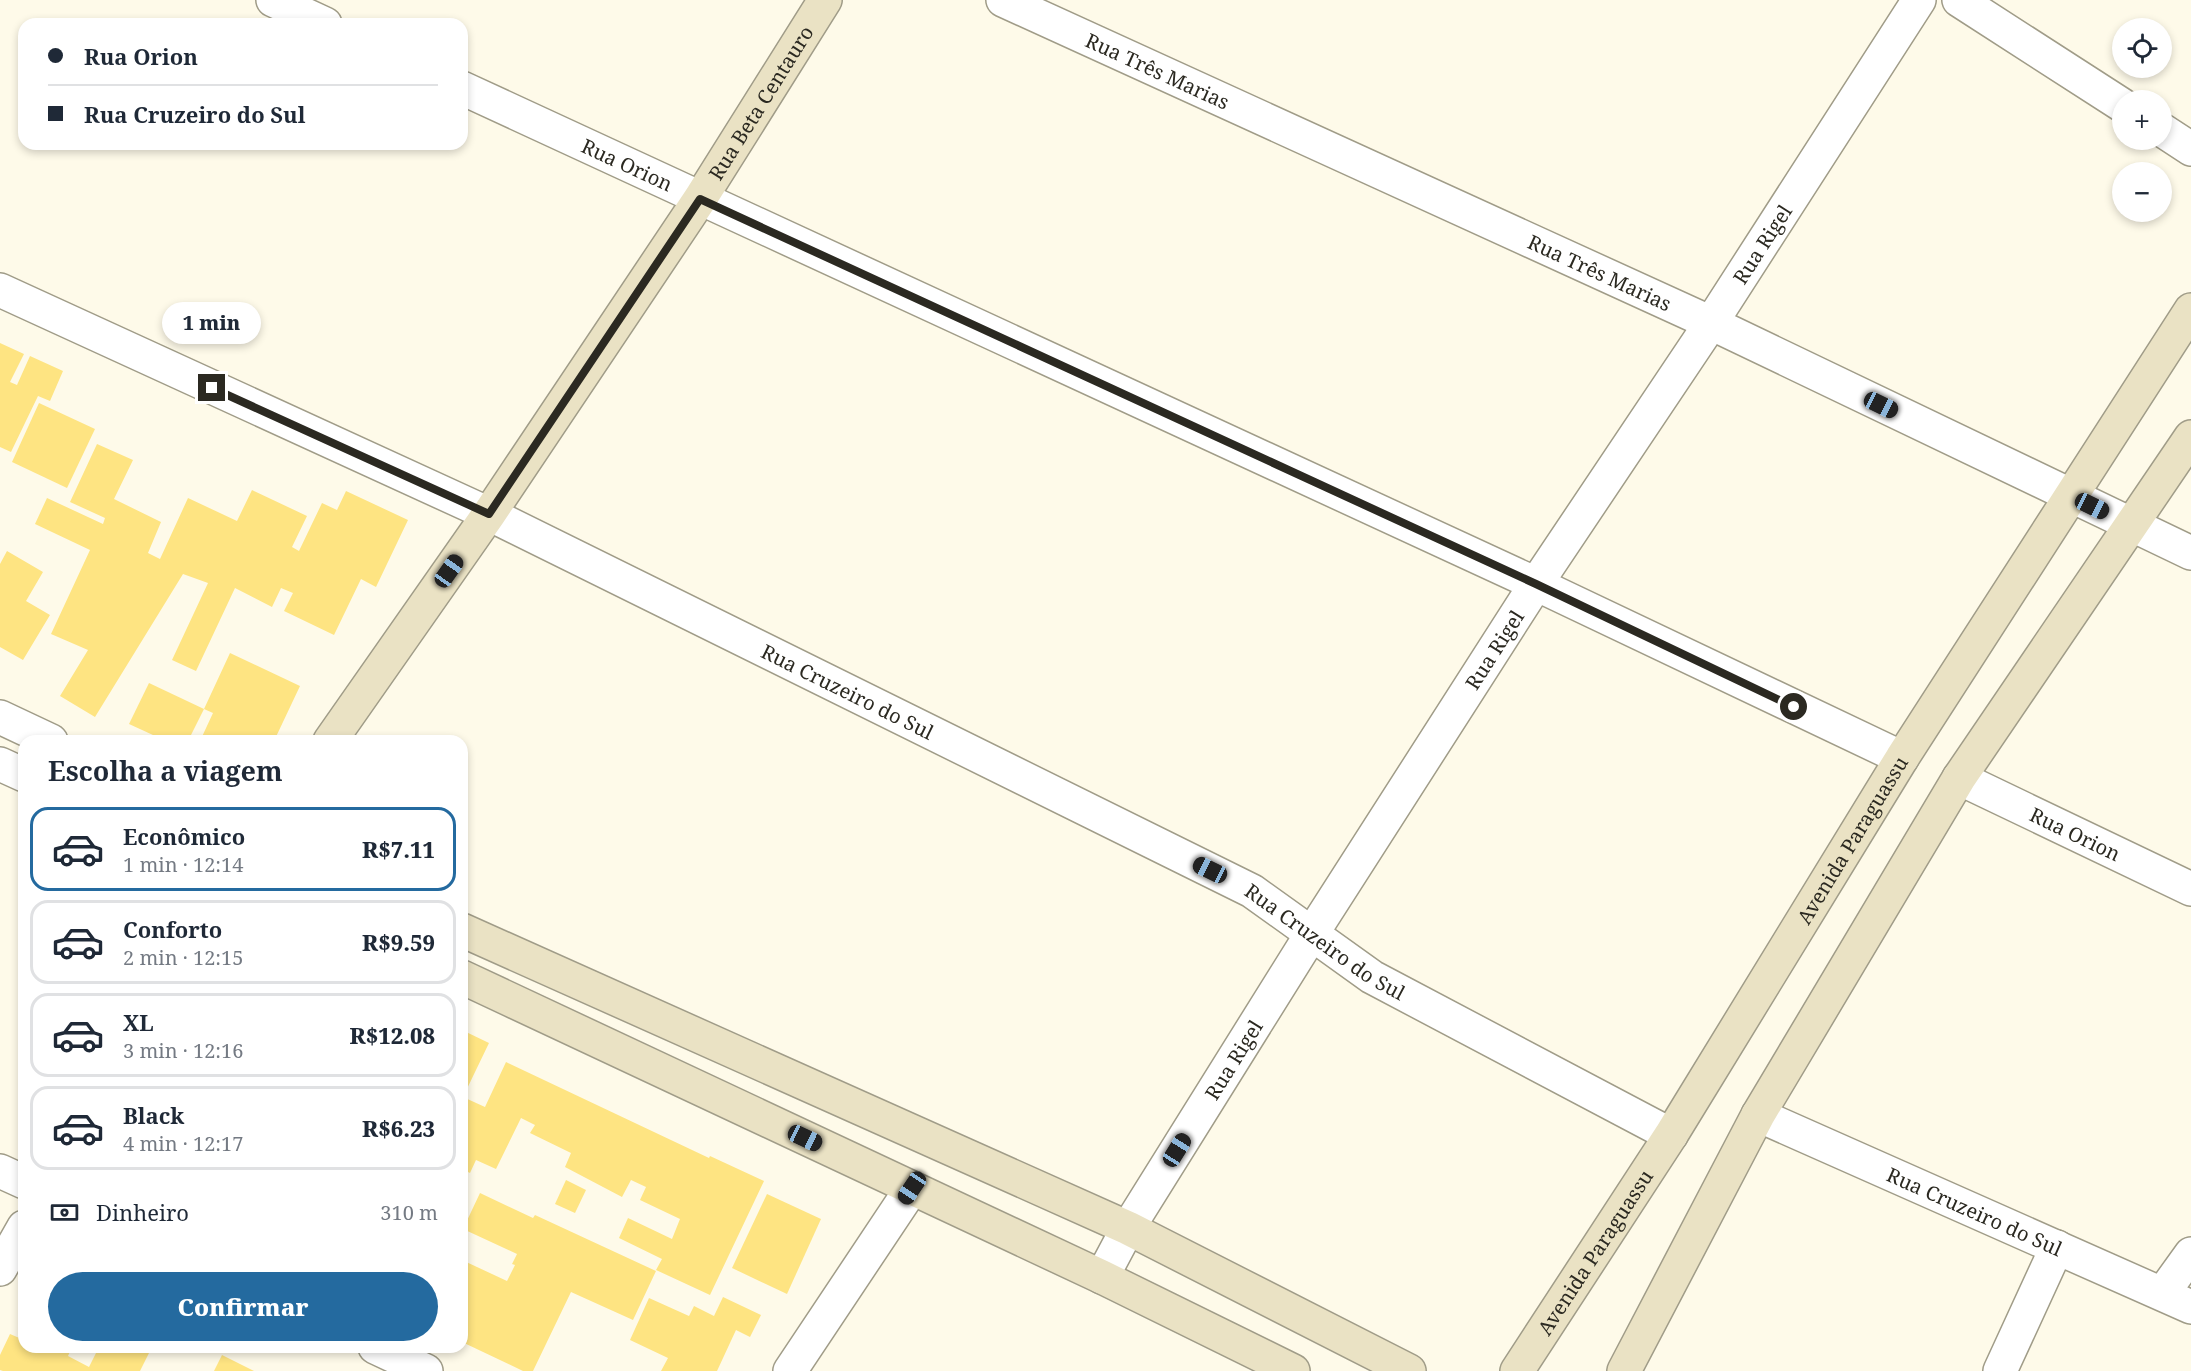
<!DOCTYPE html>
<html lang="pt">
<head>
<meta charset="utf-8">
<style>
  :root { --surface:#fff; --page:#f2f2f3; --text:#1f2937; --muted:#747a83; --line:#e0e1e3; --accent:#246a9f }
  body { margin:0; font-family:"Noto Serif",serif; background:var(--page); color:var(--text); height:100vh; display:flex; flex-direction:column; font-size:22px; white-space:nowrap }
  * { box-sizing:border-box; margin:0 }
  p { font-size:20px; color:var(--muted) }
  .icon { flex:none; width:33px; height:33px; fill:none; stroke:currentColor; stroke-width:2; stroke-linecap:round; stroke-linejoin:round }
  .map { position:relative; flex:1; overflow:hidden }
  .panel { position:absolute; left:18px; top:735px; width:450px; height:618px; display:flex; flex-direction:column; background:var(--surface); border-radius:18px; box-shadow:0 3px 9px #0003 }
  .panel>* { flex:none }
  .banner { position:absolute; left:18px; top:18px; width:450px; height:132px; border-radius:18px; box-shadow:0 3px 9px #0003; display:grid; align-content:center; height:132px; padding:0 30px; background:var(--surface) }
  .buttons { position:absolute; left:2112px; top:18px; display:grid; gap:12px }
  .buttons a { display:grid; place-items:center; width:60px; height:60px; border-radius:50%; background:var(--surface); box-shadow:0 3px 9px #0003; font-size:30px }
  .end { position:absolute; width:27px; height:27px; margin:-14px; border:8px solid #2b2921; background:#fff; box-shadow:0 0 0 3px #fff }
  .from { border-radius:50% }
  .bubble { position:absolute; height:42px; border-radius:21px; background:var(--surface); box-shadow:0 3px 9px #0003; font-size:20px; font-weight:800; line-height:42px; text-align:center }
  .car { position:absolute; width:18px; height:36px; margin:-18px -9px; border-radius:8px; box-shadow:0 0 4px 2px #0007; background:linear-gradient(#222 24%,#8ab4d8 0 40%,#222 0 76%,#8ab4d8 0 86%,#222 0) }
  .banner b { display:flex; align-items:center; gap:21px; height:57px; font-size:22px }
  .banner b+b { border-top:2px solid var(--line) }
  .banner i { width:15px; height:15px; background:var(--text) }
  ul { padding:0; list-style:none }
  li { display:flex; align-items:center; gap:18px; height:84px; margin:0 12px 9px; padding:0 18px; border:3px solid var(--line); border-radius:18px }
  li div { flex:1 }
  li b { display:block; font-size:22px }
  li em { font-style:normal; font-weight:800 }
  li.on { border-color:var(--accent) }
  li>.icon { width:54px; height:54px; stroke-width:1.5 }
  h2 { padding:0 30px; font-size:27px; line-height:72px }
  .pay { display:flex; align-items:center; gap:15px; height:66px; padding:0 30px; font-size:22px }
  .pay p { margin-inline-start:auto }
  .button { display:flex; gap:12px; margin-top:auto; padding:12px 30px }
  .button a { flex:1; height:69px; border-radius:36px; background:var(--accent); color:#fff; font-size:24px; font-weight:800; line-height:69px; text-align:center }
  .map>svg:first-child { display:block }
  .building { fill:#fee482 }
  .lines { fill:none; stroke-linecap:round; stroke-linejoin:round }
  .street-casing { stroke:#a09c88; stroke-width:36 }
  .secondary-casing { stroke:#a09c88; stroke-width:36 }
  .street { stroke:#fff; stroke-width:33 }
  .secondary { stroke:#eae2c4; stroke-width:33 }
  .route { stroke:#2b2921; stroke-width:8 }
  .labels { text-anchor:middle; dominant-baseline:central; stroke-width:6; stroke-linejoin:round; paint-order:stroke }
  .street-label { font-size:20px; fill:#2b2921; stroke:#fff }
</style>
</head>
<body>
<div class="map">
<svg width="2191" height="1371" viewBox="0 0 2191 1371">
  <rect width="100%" height="100%" fill="#fefae9"/>
  <!-- building -->
  <g class="building">
    <path d="M0,343L24,354L10,382L17,385L30,356L63,371L50,401L38,396L11,452L0,447Z"/>
    <path d="M39,403L95,429L67,488L12,462Z"/>
    <path d="M97,444L133,460L114,499L161,522L148,553L160,559L188,498L237,521L252,490L307,516L292,547L299,551L322,503L337,510L346,491L408,520L376,587L361,579L334,635L284,611L293,593L281,588L272,607L235,588L196,671L172,660L208,583L183,574L95,717L60,696L88,650L51,634L90,550L35,524L47,498L103,524L105,518L70,502Z"/>
    <path d="M7,551L43,572L26,601L50,615L23,660L0,647V564Z"/>
    <path d="M230,653L300,686L274,741H200L213,713L204,709Z"/>
    <path d="M149,683L204,709L188,741H166L129,724Z"/>
    <path d="M462,1030L489,1043L463,1097L485,1107L506,1062L709,1158L710,1156L764,1181L710,1295L656,1270L662,1259L619,1238L628,1218L672,1239L680,1219L640,1200L646,1187L631,1180L622,1197L565,1167L571,1153L530,1133L535,1125L521,1118L496,1169L476,1160L470,1173L462,1169Z"/>
    <path d="M566,1180L586,1190L575,1213L555,1204Z"/>
    <path d="M480,1193L533,1218L535,1215L656,1271L633,1320L571,1292L533,1371H523L462,1342V1260L507,1281L515,1265L512,1264L517,1254L463,1229Z"/>
    <path d="M767,1194L821,1219L787,1294L732,1268Z"/>
    <path d="M723,1297L761,1315L750,1337L736,1330L717,1371H661L668,1358L630,1340L649,1298L689,1316L694,1306L714,1316Z"/>
    <path d="M10,1334L24,1340V1347H72L68,1356L89,1367L99,1347H152L140,1371H3L0,1370V1355Z"/>
    <path d="M222,1355L254,1371H214Z"/>
  </g>
  <g class="lines">
    <!-- street casing -->
    <g class="street-casing">
      <g id="street">
        <path d="M273,0L325,24"/>
        <path id="s1" d="M1003,0L1711,323L2191,553"/>
        <path d="M1959,0L2122,105"/>
        <path id="s2" d="M462,88L1536,584L1902,758"/>
        <path d="M2162,130L2191,149"/>
        <path id="s3" d="M0,290L489,514L1252,891L1372,977L1671,1135"/>
        <path d="M0,717L51,741"/>
        <path d="M0,764L24,775"/>
        <path id="s4" d="M1959,778L2191,889"/>
        <path id="s5" d="M1758,1115L2191,1307"/>
        <path d="M0,1171L24,1182"/>
        <path d="M0,1269L24,1227"/>
        <path id="s6" d="M1102,1277L1128,1228L1311,935L1536,584L1711,323L1919,0"/>
        <path d="M2163,1293L2191,1254"/>
        <path d="M375,1347L426,1371"/>
        <path d="M790,1371L912,1188"/>
        <path d="M2000,1371L2057,1247"/>
      </g>
    </g>
    <!-- secondary casing -->
    <g class="secondary-casing">
      <g id="secondary">
        <path id="s7" d="M330,741L489,514L700,199L825,0"/>
        <path d="M462,930L1128,1228L1409,1371"/>
        <path d="M462,977L1102,1277L1293,1371"/>
        <path id="s8" d="M1517,1371L1671,1135L1902,758L2191,310"/>
        <path d="M1624,1371L1758,1115L1959,778L2191,437"/>
      </g>
    </g>
    <!-- street -->
    <use href="#street" class="street"/>
    <!-- secondary -->
    <use href="#secondary" class="secondary"/>
  </g>
  <g class="lines">
    <!-- route -->
    <path class="route" d="M212,388L489,514L700,199L1536,584L1794,707"/>
  </g>
  <g class="labels">
    <!-- street labels -->
    <g class="street-label">
      <text stroke="none"><textPath href="#s1" startOffset="170">Rua Três Marias</textPath></text>
      <text stroke="none"><textPath href="#s7" startOffset="770">Rua Beta Centauro</textPath></text>
      <text stroke="none"><textPath href="#s2" startOffset="182">Rua Orion</textPath></text>
      <text stroke="none"><textPath href="#s6" startOffset="1226">Rua Rigel</textPath></text>
      <text stroke="none"><textPath href="#s1" startOffset="656">Rua Três Marias</textPath></text>
      <text stroke="none"><textPath href="#s6" startOffset="740">Rua Rigel</textPath></text>
      <text stroke="none"><textPath href="#s3" startOffset="938">Rua Cruzeiro do Sul</textPath></text>
      <text stroke="none"><textPath href="#s4" startOffset="129">Rua Orion</textPath></text>
      <text stroke="none"><textPath href="#s8" startOffset="628">Avenida Paraguassu</textPath></text>
      <text stroke="none"><textPath href="#s3" startOffset="1478">Rua Cruzeiro do Sul</textPath></text>
      <text stroke="none"><textPath href="#s6" startOffset="254">Rua Rigel</textPath></text>
      <text stroke="none"><textPath href="#s5" startOffset="237">Rua Cruzeiro do Sul</textPath></text>
      <text stroke="none"><textPath href="#s8" startOffset="142">Avenida Paraguassu</textPath></text>
    </g>
  </g>
</svg>
<div class="buttons">
<a><svg class="icon" aria-label="locate" viewBox="0 0 24 24"><circle cx="12" cy="12" r="6"/><path d="M12 2v4M12 18v4M2 12h4M18 12h4"/></svg></a>
<a>+</a>
<a>−</a>
</div>
<i class="end from" style="left:1794px;top:707px"></i>
<i class="end" style="left:212px;top:388px"></i>
<div class="bubble" style="left:162px;top:302px;width:99px">1 min</div>
<i class="car" style="left:1881px;top:405px;rotate:116deg"></i>
<i class="car" style="left:2092px;top:506px;rotate:116deg"></i>
<i class="car" style="left:449px;top:571px;rotate:35deg"></i>
<i class="car" style="left:1210px;top:870px;rotate:296deg"></i>
<i class="car" style="left:805px;top:1138px;rotate:115deg"></i>
<i class="car" style="left:1177px;top:1150px;rotate:32deg"></i>
<i class="car" style="left:912px;top:1188px;rotate:214deg"></i>
<div class="banner">
<b><i class="from"></i>Rua Orion</b>
<b><i></i>Rua Cruzeiro do Sul</b>
</div>
<section class="panel">
<h2>Escolha a viagem</h2>
<ul>
<li class="on"><svg class="icon" aria-label="car" viewBox="0 0 24 24"><path d="M5 17H2v-5l4-1 3-4h7l3 4 3 1v5h-3M9 17h6M6 11h13"/><circle cx="7" cy="17" r="2"/><circle cx="17" cy="17" r="2"/></svg><div><b>Econômico</b><p>1 min · 12:14</p></div><em>R$7.11</em></li>
<li><svg class="icon" aria-label="car" viewBox="0 0 24 24"><path d="M5 17H2v-5l4-1 3-4h7l3 4 3 1v5h-3M9 17h6M6 11h13"/><circle cx="7" cy="17" r="2"/><circle cx="17" cy="17" r="2"/></svg><div><b>Conforto</b><p>2 min · 12:15</p></div><em>R$9.59</em></li>
<li><svg class="icon" aria-label="car" viewBox="0 0 24 24"><path d="M5 17H2v-5l4-1 3-4h7l3 4 3 1v5h-3M9 17h6M6 11h13"/><circle cx="7" cy="17" r="2"/><circle cx="17" cy="17" r="2"/></svg><div><b>XL</b><p>3 min · 12:16</p></div><em>R$12.08</em></li>
<li><svg class="icon" aria-label="car" viewBox="0 0 24 24"><path d="M5 17H2v-5l4-1 3-4h7l3 4 3 1v5h-3M9 17h6M6 11h13"/><circle cx="7" cy="17" r="2"/><circle cx="17" cy="17" r="2"/></svg><div><b>Black</b><p>4 min · 12:17</p></div><em>R$6.23</em></li>
</ul>
<div class="pay"><svg class="icon" aria-label="cash" viewBox="0 0 24 24"><path d="M3 7h18v10H3z"/><circle cx="12" cy="12" r="2"/></svg>Dinheiro<p>310 m</p></div>
<div class="button"><a>Confirmar</a></div>
</section>
</div>
</body>
</html>
